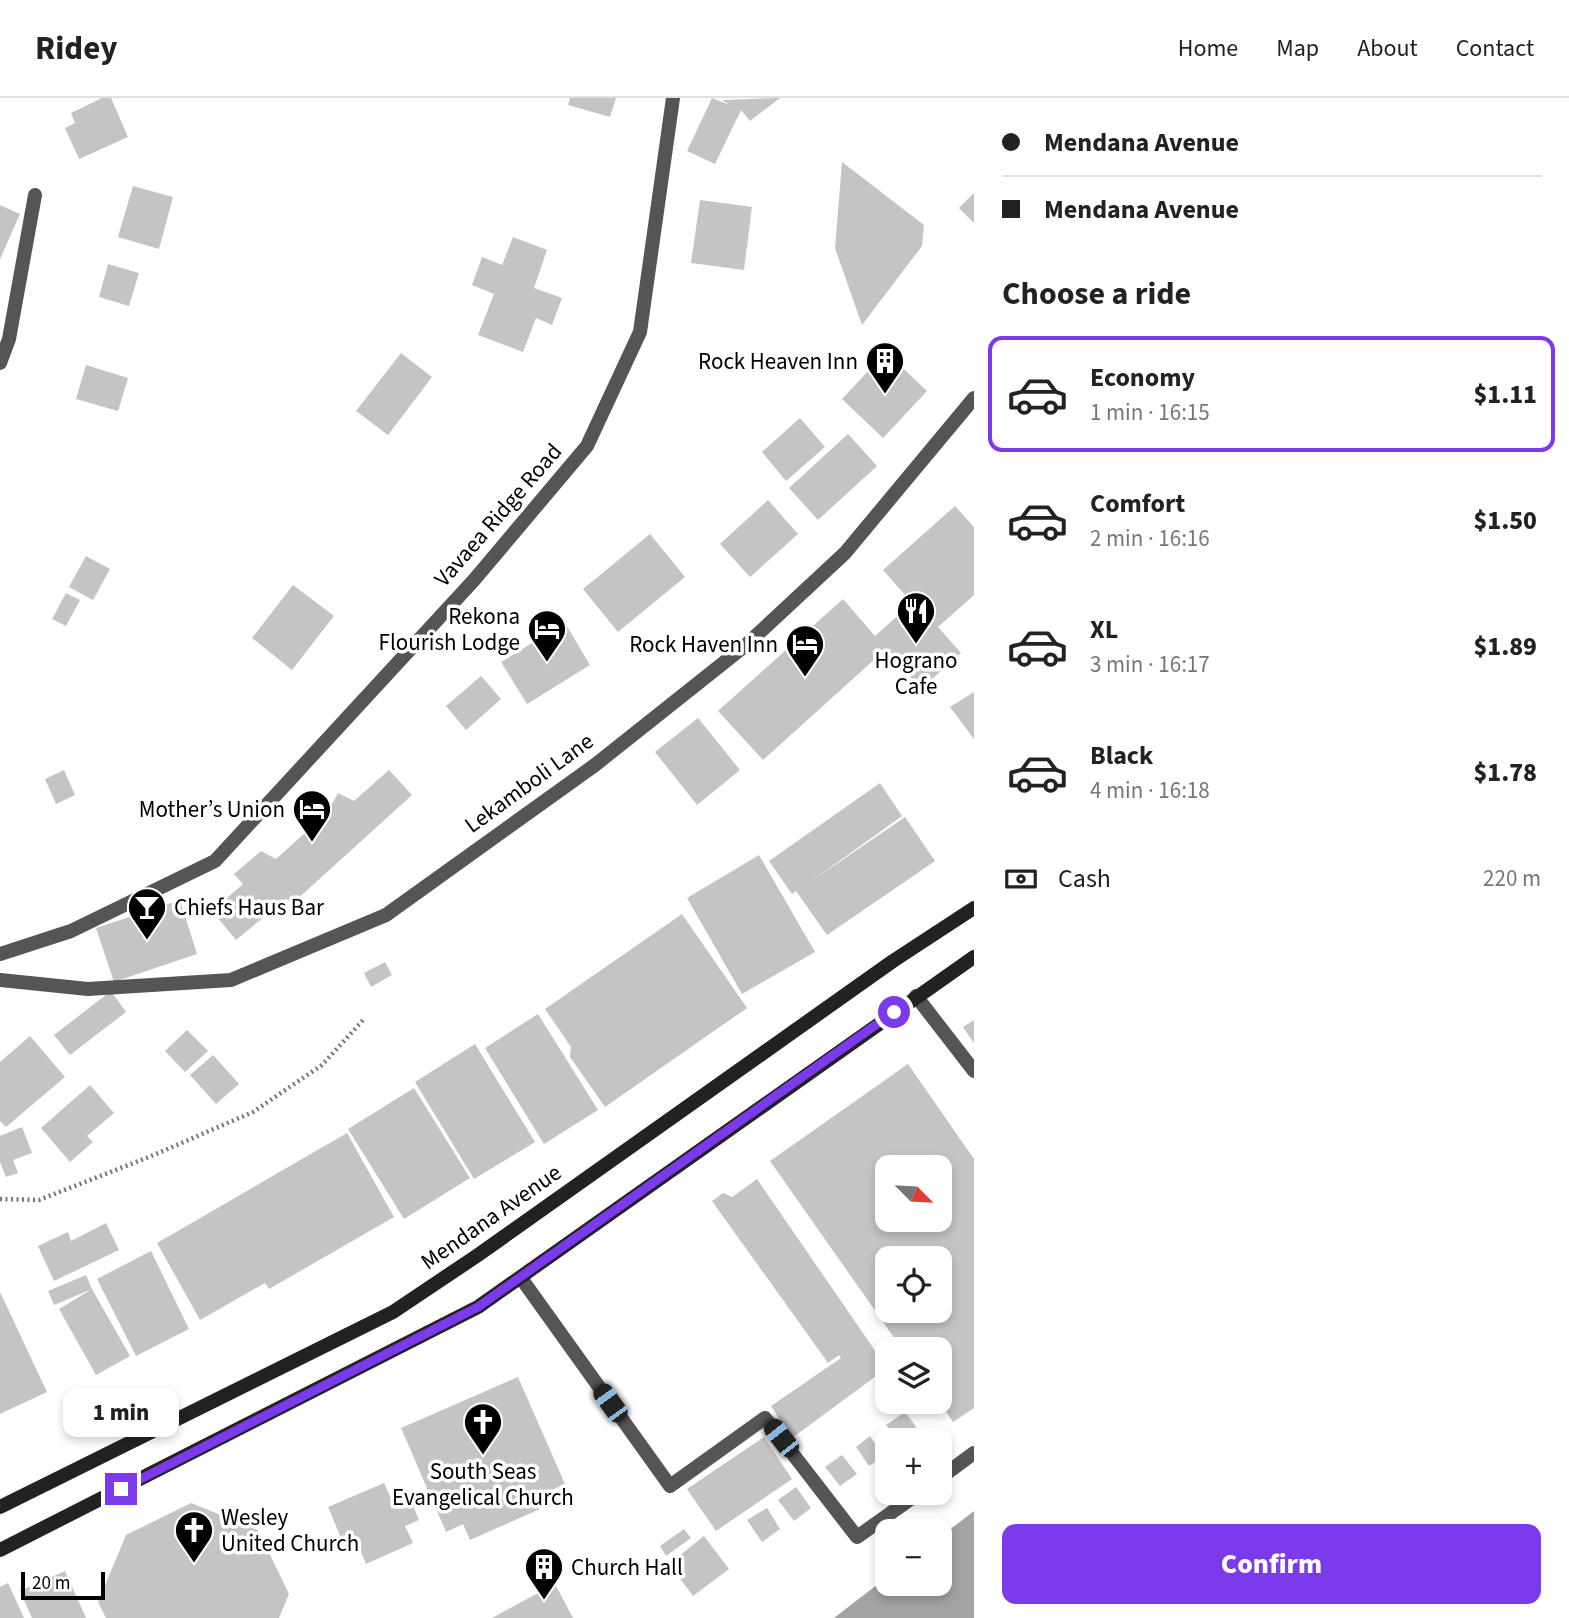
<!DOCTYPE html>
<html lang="en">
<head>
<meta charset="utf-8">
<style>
  :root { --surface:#fff; --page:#f6f6f6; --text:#222; --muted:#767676; --line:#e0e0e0; --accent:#7c3aed }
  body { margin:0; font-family:"Source Sans 3",sans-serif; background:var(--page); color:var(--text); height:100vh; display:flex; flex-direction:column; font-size:26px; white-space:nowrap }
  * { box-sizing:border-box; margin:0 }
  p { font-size:23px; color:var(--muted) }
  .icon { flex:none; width:38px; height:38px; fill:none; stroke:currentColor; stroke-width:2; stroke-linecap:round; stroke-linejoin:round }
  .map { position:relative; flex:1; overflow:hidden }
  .details { display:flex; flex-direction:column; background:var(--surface); width:595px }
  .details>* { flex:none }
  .hud { display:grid; align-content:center; height:154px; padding:0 28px; background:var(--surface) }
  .needle { width:46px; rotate:114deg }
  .tools { position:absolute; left:875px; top:1057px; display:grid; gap:14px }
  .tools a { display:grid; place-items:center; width:77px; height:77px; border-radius:14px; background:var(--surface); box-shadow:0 4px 10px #0003; font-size:35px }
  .scale { position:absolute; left:21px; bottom:18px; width:84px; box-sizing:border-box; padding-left:7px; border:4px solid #000; border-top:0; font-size:19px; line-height:24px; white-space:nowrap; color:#000; -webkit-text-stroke:5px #fff; paint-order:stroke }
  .end { position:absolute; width:32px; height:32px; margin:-16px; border:9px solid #7c3aed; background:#fff; box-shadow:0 0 0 4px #fff }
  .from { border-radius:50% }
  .bubble { position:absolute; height:49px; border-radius:14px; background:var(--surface); box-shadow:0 4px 10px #0003; font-size:23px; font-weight:800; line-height:49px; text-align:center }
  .car { position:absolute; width:21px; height:42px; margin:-21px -10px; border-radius:9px; box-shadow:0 0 5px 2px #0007; background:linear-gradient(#222 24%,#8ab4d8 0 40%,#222 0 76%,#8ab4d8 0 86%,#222 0) }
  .hud b { display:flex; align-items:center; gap:24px; height:66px; font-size:26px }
  .hud b+b { border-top:2px solid var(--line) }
  .hud i { width:18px; height:18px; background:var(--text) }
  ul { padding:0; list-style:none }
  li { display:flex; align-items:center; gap:21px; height:116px; margin:0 14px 10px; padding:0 14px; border:4px solid transparent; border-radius:14px }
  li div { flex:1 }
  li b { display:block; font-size:26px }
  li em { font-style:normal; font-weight:800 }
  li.selected { border-color:var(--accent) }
  li>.icon { width:63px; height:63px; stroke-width:1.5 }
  h2 { padding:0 28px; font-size:32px; line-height:84px }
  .pay { display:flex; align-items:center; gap:18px; height:77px; padding:0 28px; font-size:26px }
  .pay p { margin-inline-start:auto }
  .primary-button { display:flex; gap:14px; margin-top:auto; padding:14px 28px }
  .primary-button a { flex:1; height:80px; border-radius:14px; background:var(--accent); color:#fff; font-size:28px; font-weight:800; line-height:80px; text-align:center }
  header { display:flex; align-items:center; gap:42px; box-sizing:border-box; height:98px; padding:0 35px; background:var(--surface); border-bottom:2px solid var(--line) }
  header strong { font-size:33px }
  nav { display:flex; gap:38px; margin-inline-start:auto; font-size:24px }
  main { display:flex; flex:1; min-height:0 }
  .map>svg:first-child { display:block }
  .water { fill:#a3a3a3 }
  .building { fill:#c4c4c4; fill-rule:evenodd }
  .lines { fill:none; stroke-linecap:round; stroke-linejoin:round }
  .path { stroke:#777; stroke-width:4.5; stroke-dasharray:2 3.5; stroke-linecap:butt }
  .service { stroke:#555; stroke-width:14 }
  .minor { stroke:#555; stroke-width:14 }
  .secondary { stroke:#222; stroke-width:14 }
  .route { stroke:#7c3aed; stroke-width:9 }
  .labels { text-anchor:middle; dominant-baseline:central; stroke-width:7; stroke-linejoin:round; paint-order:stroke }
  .poi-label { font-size:23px; fill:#000; stroke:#fff; text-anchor:end }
  .street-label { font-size:23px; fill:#000; stroke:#fff }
</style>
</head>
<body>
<header>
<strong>Ridey</strong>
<nav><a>Home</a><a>Map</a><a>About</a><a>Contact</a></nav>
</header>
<main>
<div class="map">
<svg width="974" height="1520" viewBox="0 0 974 1520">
  <rect width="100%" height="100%" fill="#fff"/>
  <!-- water -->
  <path class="water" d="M974,1413V1520H834L887,1479V1486H940V1439Z"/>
  <!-- building -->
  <g class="building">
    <path d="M102,0H111L128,39L79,61L65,30L75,25L71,15Z"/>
    <path d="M570,0H616L610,19L568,7Z"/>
    <path d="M712,0L730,7L722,2L780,0L750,23L741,12L715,66L687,53Z"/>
    <path d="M842,64L924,127L922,148L862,227L835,150Z"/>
    <path d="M133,88L173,99L159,151L118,139Z"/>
    <path d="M974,95V125L959,110Z"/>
    <path d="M700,102L752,109L744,172L691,165Z"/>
    <path d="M0,107L20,116L0,161Z"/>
    <path d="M513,139L547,152L534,190L562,200L552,227L536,220L523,254L478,237L494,196L472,187L482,159L502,167Z"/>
    <path d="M108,166L139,175L129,208L99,199Z"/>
    <path d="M886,254L927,293L883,340L842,301Z"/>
    <path d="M401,255L432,279L388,337L356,313Z"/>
    <path d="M86,267L128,280L118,313L76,301Z"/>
    <path d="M800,320L825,349L786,383L762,354Z"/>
    <path d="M848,336L877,368L818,422L789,390Z"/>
    <path d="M768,402L798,436L750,479L720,446Z"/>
    <path d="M955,408L974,429V497L938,529L961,555L921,591L886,551L763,662L718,613L843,501L875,538L912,505L883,472Z"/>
    <path d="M650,436L685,479L618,534L583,491Z"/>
    <path d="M86,458L110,471L93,502L69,489Z"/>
    <path d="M293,487L334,518L292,572L252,540Z"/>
    <path d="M66,495L80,502L66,528L52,521Z"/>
    <path d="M565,525L590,567L527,606L501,564Z"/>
    <path d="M481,578L501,601L466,632L446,608Z"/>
    <path d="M974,594V641L950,609Z"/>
    <path d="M698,620L740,672L697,707L655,654Z"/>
    <path d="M64,672L75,697L56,706L45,681Z"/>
    <path d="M389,672L412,697L293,805L286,801L236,842L212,813L243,786L234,776L261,753L276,761L306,734L299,726L325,702L332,706L338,695L354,703Z"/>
    <path d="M880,685L902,718L810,784L905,719L935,763L827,837L796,793L792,796L769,763Z"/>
    <path d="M759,757L815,854L742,896L687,800Z"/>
    <path d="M180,802L197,856L114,884L96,830Z"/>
    <path d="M682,816L747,910L605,1009L570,959L571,949L545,911Z"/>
    <path d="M385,864L392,877L371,889L364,875Z"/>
    <path d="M111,893L126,914L70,957L54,937Z"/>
    <path d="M538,916L598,1012L544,1046L485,950Z"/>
    <path d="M974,922V945L963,929Z"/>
    <path d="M187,932L208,953L185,974L165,953Z"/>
    <path d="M30,938L65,979L6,1029L0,1023V964Z"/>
    <path d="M475,946L535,1044L474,1081L415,984Z"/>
    <path d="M213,957L239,986L216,1006L190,977Z"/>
    <path d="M908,966L974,1061V1310L953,1324L940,1305V1251H902L770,1063ZM887,1069H940V1122H887ZM887,1160H940V1213H887Z"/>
    <path d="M90,987L114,1015L87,1038L93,1044L70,1064L41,1030Z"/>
    <path d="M414,990L470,1080L404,1121L348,1031Z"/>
    <path d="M22,1029L32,1055L13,1062L18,1075L6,1079L0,1064V1038Z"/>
    <path d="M347,1035L394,1119L269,1191L265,1185L200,1222L157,1145Z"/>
    <path d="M757,1081L887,1270L792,1340L771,1308L841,1260L839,1257L828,1265L712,1103L723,1095L732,1099Z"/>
    <path d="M106,1125L119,1152L54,1183L38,1148L68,1134L71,1143Z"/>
    <path d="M151,1153L189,1231L136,1258L97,1181Z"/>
    <path d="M86,1177L92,1191L54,1207L48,1193Z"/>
    <path d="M92,1191L130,1258L96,1277L59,1211Z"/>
    <path d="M0,1194L47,1294L0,1316Z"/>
    <path d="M518,1279L565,1386L535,1400L540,1411L470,1442L463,1426L446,1434L401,1330Z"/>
    <path d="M905,1314L919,1333L908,1342H898L886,1327Z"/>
    <path d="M870,1338L884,1358L869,1368L856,1349Z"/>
    <path d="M764,1339L792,1381L716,1433L687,1391Z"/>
    <path d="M842,1357L857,1376L840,1388L825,1369Z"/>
    <path d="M384,1385L393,1405L409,1398L419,1422L405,1428L413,1445L366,1466L358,1447L346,1452L328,1409Z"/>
    <path d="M796,1389L811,1410L794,1423L778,1402Z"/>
    <path d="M191,1405L258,1432L289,1496L279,1520H106L98,1504L126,1437Z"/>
    <path d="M767,1410L780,1431L762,1444L747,1422Z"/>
    <path d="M684,1431L691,1440L666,1458L660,1448Z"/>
    <path d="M704,1438L729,1471L693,1498L669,1466Z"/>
    <path d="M65,1473L86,1520H32L20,1493Z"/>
    <path d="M8,1485L24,1520H0V1489Z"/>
    <path d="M555,1486L573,1520H492Z"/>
  </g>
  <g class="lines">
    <!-- path -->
    <path class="path" d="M0,1101L39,1102L149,1059L253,1014L322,967L365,920"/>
    <!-- service -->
    <g class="service">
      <path d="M916,898L974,973"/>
      <path d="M521,1180L670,1388L765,1320L857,1439L919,1395"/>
      <path d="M940,1380L974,1355"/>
    </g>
    <!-- minor -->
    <g class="minor">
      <path d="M0,265L9,241L35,97"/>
      <path d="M0,856L71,833L215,763L474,482L587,348L640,234L673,0"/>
      <path d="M0,882L88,891L231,882L386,817L595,667L746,547L845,455L974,300"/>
    </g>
    <!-- secondary -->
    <g class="secondary">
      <path d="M0,1409L393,1214L478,1157L893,863L974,810"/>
      <path d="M0,1452L478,1209L974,859"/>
    </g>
  </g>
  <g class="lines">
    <!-- route -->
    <path class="route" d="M121,1391L478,1209L894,914"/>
  </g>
  <!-- icons -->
  <defs>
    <g id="building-pin" transform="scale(2.0125)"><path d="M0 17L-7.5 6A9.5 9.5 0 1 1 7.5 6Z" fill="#000" stroke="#fff"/><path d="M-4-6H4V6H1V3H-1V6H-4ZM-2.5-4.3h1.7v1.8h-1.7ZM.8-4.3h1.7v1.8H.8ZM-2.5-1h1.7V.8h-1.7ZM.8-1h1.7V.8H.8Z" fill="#fff"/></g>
    <g id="restaurant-pin" transform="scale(2.0125)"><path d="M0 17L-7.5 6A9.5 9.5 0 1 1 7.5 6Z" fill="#000" stroke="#fff"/><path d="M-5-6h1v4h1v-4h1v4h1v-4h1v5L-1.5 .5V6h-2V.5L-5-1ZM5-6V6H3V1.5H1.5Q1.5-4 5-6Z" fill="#fff"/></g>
    <g id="hotel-pin" transform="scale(2.0125)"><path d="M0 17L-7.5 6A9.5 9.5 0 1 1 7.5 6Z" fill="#000" stroke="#fff"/><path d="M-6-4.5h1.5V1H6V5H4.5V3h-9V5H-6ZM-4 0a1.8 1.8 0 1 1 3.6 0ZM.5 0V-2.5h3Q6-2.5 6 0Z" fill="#fff"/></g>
    <g id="bar-pin" transform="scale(2.0125)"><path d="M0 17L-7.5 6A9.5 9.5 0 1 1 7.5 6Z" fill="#000" stroke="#fff"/><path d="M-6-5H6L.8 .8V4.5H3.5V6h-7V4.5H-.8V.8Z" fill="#fff"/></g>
    <g id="church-pin" transform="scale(2.0125)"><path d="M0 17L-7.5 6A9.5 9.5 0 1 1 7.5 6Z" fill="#000" stroke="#fff"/><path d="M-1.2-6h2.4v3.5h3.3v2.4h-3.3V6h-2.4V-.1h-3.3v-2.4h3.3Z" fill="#fff"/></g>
  </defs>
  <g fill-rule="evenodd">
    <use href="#building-pin" x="885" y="263"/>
    <use href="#restaurant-pin" x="916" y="513"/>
    <use href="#hotel-pin" x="547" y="531"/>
    <use href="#hotel-pin" x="805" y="546"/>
    <use href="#hotel-pin" x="312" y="711"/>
    <use href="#bar-pin" x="147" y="809"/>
    <use href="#church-pin" x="483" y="1324"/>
    <use href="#church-pin" x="194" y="1432"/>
    <use href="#building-pin" x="544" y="1469"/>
  </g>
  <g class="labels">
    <!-- poi labels -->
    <g class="poi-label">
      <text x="858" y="263">Rock Heaven Inn</text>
      <text x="520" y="518">Rekona<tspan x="520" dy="26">Flourish Lodge</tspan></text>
      <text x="778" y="546">Rock Haven Inn</text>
      <text x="916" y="562" text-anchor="middle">Hograno<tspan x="916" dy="26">Cafe</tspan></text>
      <text x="285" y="711">Mother’s Union</text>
      <text x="174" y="809" text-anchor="start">Chiefs Haus Bar</text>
      <text x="483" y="1373" text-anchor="middle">South Seas<tspan x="483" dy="26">Evangelical Church</tspan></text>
      <text x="221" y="1419" text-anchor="start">Wesley<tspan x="221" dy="26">United Church</tspan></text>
      <text x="571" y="1469" text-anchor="start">Church Hall</text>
    </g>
    <!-- street labels -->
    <g class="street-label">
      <text transform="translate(498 417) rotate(-49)">Vavaea Ridge Road</text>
      <text transform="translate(529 685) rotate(-36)">Lekamboli Lane</text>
      <text transform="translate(491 1119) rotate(-35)">Mendana Avenue</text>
    </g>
  </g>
</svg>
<div class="tools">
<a><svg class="needle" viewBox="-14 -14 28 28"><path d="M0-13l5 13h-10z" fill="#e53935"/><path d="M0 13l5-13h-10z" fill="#767676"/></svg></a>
<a><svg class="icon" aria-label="locate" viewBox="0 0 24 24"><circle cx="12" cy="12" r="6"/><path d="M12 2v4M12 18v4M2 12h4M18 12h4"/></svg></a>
<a><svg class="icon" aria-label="layers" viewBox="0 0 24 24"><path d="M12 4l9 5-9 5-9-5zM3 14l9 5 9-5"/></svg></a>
<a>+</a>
<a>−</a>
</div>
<div class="scale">20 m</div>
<i class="end from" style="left:894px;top:914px"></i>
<i class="end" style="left:121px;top:1391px"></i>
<div class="bubble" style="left:63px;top:1290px;width:116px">1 min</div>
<i class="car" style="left:610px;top:1305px;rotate:324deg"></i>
<i class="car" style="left:781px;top:1340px;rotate:322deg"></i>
</div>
<section class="details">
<div class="hud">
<b><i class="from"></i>Mendana Avenue</b>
<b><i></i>Mendana Avenue</b>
</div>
<h2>Choose a ride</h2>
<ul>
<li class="selected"><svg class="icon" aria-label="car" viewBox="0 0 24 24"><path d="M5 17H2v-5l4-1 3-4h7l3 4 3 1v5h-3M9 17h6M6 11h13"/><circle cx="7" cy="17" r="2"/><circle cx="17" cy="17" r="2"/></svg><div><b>Economy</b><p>1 min · 16:15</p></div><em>$1.11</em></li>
<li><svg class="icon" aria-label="car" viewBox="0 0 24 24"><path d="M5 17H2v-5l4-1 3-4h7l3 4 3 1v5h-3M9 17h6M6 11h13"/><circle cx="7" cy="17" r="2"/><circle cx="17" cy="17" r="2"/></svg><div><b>Comfort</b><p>2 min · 16:16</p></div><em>$1.50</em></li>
<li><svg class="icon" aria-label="car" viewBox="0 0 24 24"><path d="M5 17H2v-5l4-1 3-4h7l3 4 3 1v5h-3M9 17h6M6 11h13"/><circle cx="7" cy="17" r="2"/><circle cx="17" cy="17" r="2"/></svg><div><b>XL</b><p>3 min · 16:17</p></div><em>$1.89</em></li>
<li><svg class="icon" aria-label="car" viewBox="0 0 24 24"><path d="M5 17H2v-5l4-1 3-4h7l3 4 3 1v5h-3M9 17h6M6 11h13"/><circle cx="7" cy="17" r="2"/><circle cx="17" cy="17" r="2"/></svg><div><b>Black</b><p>4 min · 16:18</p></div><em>$1.78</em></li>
</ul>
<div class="pay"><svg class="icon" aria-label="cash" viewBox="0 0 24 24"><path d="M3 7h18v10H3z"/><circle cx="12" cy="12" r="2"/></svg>Cash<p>220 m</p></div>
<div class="primary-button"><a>Confirm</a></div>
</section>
</main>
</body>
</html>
